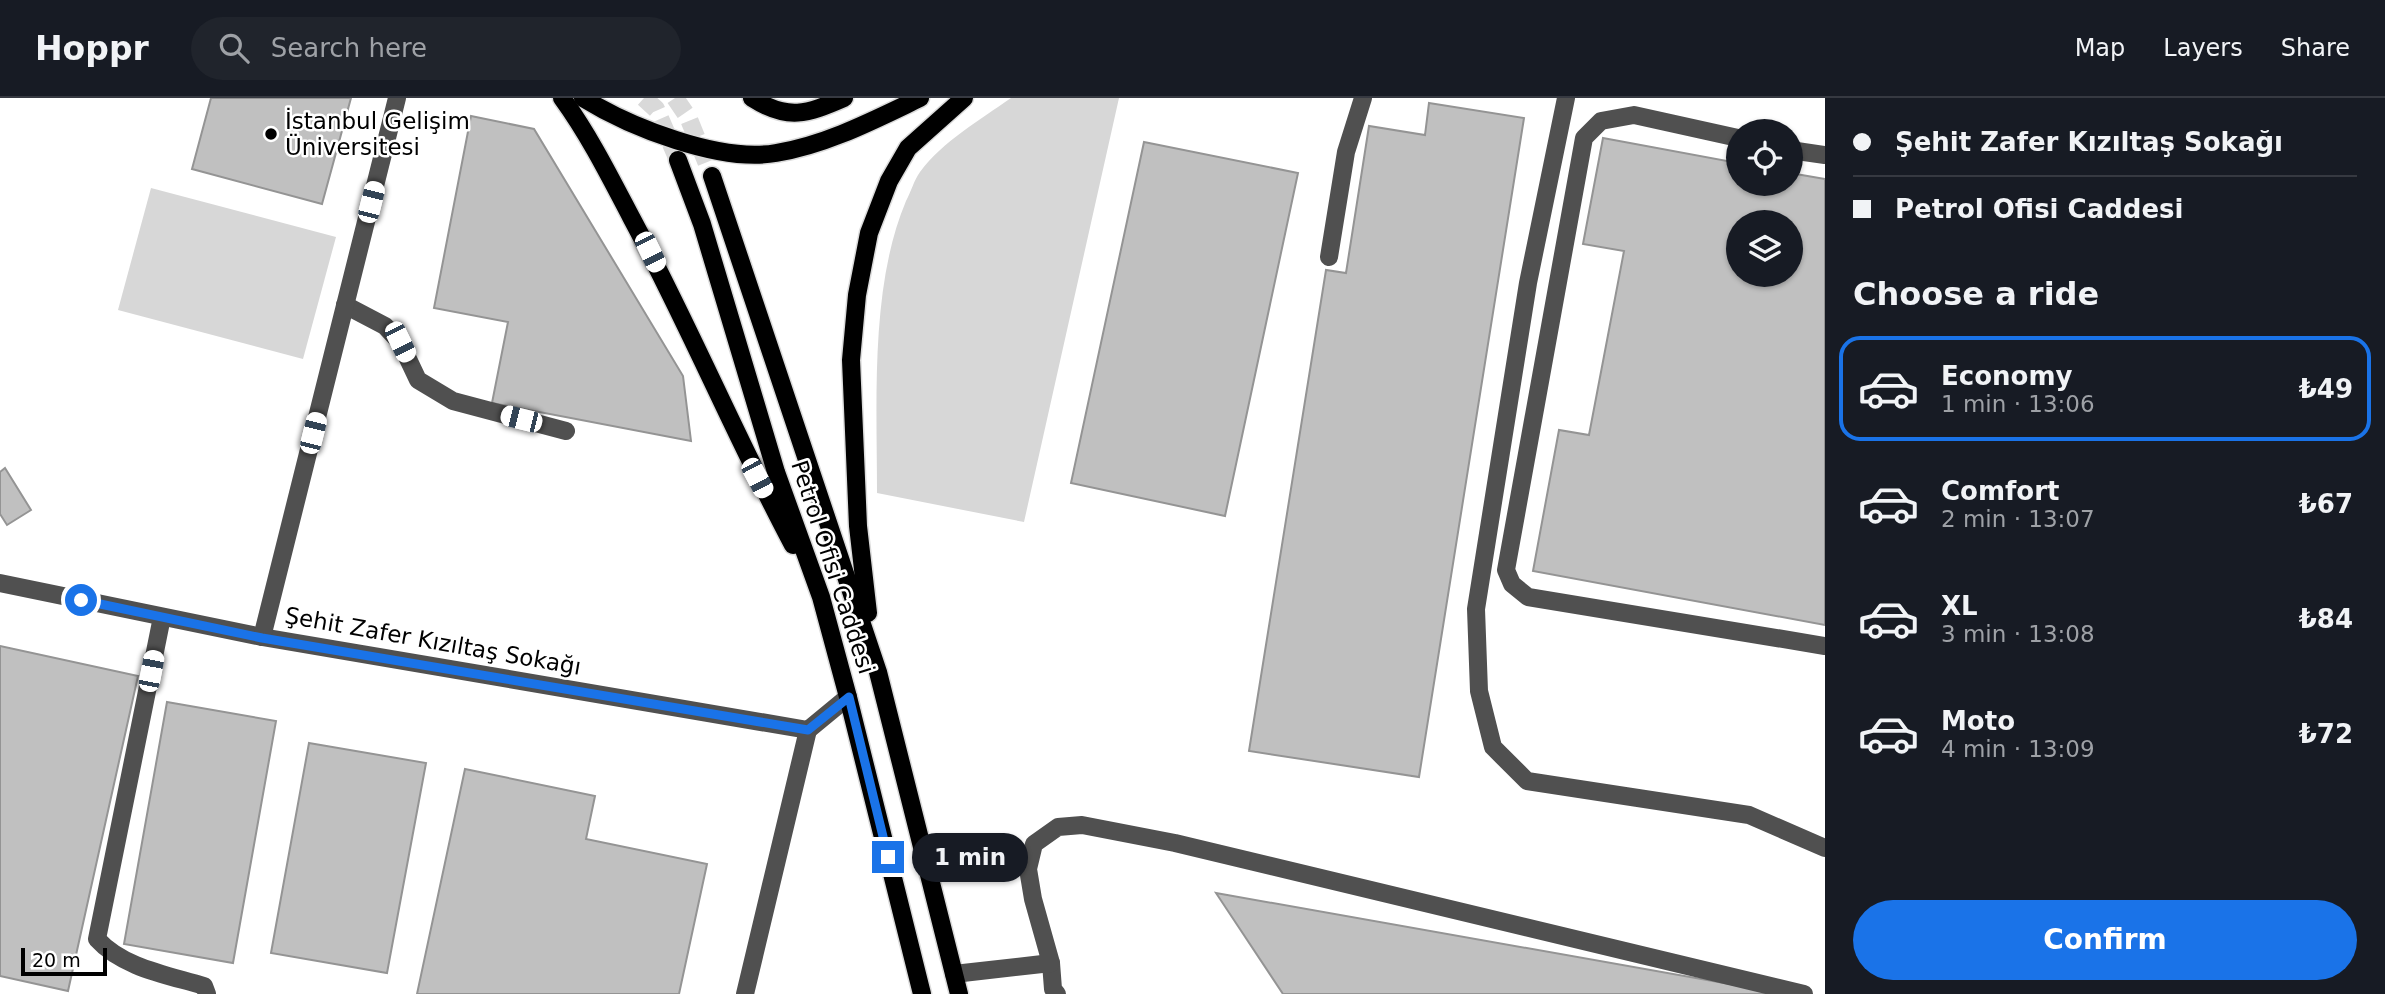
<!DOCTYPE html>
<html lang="en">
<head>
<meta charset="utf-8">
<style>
  :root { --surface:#171b24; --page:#20242c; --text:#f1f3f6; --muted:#9ea1a6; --line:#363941; --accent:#1a73e8 }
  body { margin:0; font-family:"DejaVu Sans",sans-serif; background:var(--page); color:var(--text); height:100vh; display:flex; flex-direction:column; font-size:26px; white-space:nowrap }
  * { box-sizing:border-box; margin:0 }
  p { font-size:23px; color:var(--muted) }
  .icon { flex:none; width:38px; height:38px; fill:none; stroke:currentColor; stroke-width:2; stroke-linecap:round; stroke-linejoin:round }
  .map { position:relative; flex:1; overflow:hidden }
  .side { display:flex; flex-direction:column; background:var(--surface); width:560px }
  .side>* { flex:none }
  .guide { display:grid; align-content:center; height:154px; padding:0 28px; background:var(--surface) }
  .tools { position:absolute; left:1726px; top:21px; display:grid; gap:14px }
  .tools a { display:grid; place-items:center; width:77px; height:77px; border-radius:50%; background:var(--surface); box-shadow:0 2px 5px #0004; font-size:35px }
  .scale { position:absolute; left:21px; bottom:18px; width:86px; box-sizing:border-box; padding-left:7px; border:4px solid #000; border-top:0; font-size:19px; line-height:24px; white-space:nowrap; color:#000; -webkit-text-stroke:5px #fff; paint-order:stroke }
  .end { position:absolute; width:32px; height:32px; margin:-16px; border:9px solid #1a73e8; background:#fff; box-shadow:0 0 0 4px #fff }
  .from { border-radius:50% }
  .bubble { position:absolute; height:49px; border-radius:24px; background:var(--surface); box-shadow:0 2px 5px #0004; font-size:23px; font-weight:600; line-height:49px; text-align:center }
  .car { position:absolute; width:21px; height:42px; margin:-21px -10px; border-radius:9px; box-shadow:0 0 5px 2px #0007; background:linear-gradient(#fff 24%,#345 0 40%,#fff 0 76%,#345 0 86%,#fff 0) }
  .guide b { display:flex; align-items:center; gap:24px; height:66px; font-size:26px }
  .guide b+b { border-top:2px solid var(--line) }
  .guide i { width:18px; height:18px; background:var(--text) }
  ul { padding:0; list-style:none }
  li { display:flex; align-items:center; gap:21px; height:105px; margin:0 14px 10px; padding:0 14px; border:4px solid transparent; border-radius:21px }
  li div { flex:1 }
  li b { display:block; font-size:26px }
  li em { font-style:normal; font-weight:600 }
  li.current { border-color:var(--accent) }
  li>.icon { width:63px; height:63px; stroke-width:1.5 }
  h2 { padding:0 28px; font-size:32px; line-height:84px }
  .cta { display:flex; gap:14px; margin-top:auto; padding:14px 28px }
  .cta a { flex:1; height:80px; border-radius:42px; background:var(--accent); color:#fff; font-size:28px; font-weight:600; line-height:80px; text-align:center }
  header { display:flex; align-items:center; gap:42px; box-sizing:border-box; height:98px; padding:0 35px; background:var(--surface); border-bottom:2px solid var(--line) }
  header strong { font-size:33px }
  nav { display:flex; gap:38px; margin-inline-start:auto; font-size:24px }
  .search { width:490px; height:63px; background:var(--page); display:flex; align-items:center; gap:18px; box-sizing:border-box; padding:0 24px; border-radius:38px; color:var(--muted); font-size:26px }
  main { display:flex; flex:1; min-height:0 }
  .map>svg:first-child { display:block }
  .green { fill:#d7d7d7 }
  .building { fill:#c0c0c0; stroke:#949494; stroke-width:2; fill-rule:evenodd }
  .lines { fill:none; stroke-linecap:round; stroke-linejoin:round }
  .major-tunnel { stroke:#d9d9d9; stroke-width:18; stroke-dasharray:18 9; stroke-linecap:butt }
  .major-casing { stroke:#dbdbdb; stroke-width:21 }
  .minor { stroke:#505050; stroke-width:18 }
  .major { stroke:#000; stroke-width:18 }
  .route { stroke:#1a73e8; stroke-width:9 }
  .poi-dot { fill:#000; stroke:#fff; stroke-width:2.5 }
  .labels { text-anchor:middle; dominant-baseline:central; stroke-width:5; stroke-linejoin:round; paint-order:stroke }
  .poi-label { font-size:23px; fill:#000; stroke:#fff; text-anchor:start }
  .street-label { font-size:23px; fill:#000; stroke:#fff }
</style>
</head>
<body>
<header>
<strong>Hoppr</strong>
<div class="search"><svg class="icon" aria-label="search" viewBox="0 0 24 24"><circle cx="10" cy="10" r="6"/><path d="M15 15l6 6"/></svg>Search here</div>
<nav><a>Map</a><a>Layers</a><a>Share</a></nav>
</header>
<main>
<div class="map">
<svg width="1825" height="896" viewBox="0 0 1825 896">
  <rect width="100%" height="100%" fill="#fff"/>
  <!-- green -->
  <g class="green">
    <path d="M1011,0H1119L1024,424L877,395C877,303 870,188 906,103C911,94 914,82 920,74C943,43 980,22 1011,0Z"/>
    <path d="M151,90L336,139L303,261L118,212Z"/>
  </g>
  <!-- building -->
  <g class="building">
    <path d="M211,0H351L322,106L192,71Z"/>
    <path d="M1429,5L1524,20L1419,679L1249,653L1326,172L1346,175L1369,28L1425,37Z"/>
    <path d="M471,18L534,31L683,278L691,343L492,305L508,224L434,210Z"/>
    <path d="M1603,40L1738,65V86H1790V75L1825,81V527L1533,473L1559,332L1589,337L1624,153L1583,146ZM1738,124H1790V177H1738Z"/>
    <path d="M1144,44L1298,75L1225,418L1071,385Z"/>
    <path d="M5,370L31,412L7,427L0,416V374Z"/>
    <path d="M0,548L138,578L68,893L0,878Z"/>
    <path d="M167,604L276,623L233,865L124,846Z"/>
    <path d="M309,645L426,665L387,875L271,855Z"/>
    <path d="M465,671L595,698L586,741L707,766L679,896H417Z"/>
    <path d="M1216,795L1786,896H1283Z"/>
  </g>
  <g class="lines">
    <!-- major-tunnel -->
    <g class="major-tunnel">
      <path d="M644,0L656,11L678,62"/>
      <path d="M675,0L688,19L712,78"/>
    </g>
    <!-- major casing -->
    <g class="major-casing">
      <g id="major">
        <path d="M562,0C589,37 610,79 631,119C689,227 736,340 793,447"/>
        <path d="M583,0C630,29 720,65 776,55C826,47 874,22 920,0"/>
        <path d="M752,0C788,23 807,16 844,0"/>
        <path d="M678,62L702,126L776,374L821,499L848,599L922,896"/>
        <path d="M712,78L878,574L959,896"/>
        <path d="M868,515L858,428L851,262L857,197L869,135L889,83L908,50L964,0"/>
      </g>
    </g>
    <!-- minor -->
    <g class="minor">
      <path d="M1566,0L1528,185L1476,511L1479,593L1493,649L1527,683L1749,717L1825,750"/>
      <path d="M1738,40L1634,17L1601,23L1584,40L1506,472L1512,486L1528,499L1825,548"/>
      <path d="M1790,52L1825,57"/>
      <path d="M1329,159L1346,54L1363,0"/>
      <path d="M345,207L385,228L400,244L418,282L453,303L566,333"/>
      <path d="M0,485L262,539L808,632L848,599"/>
      <path d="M162,519L97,841C123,870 168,877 204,888L207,896"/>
      <path d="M262,539L397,0"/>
      <path d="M1051,865L1053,891L1057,896"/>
      <path d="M954,876L1051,865L1033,801L1028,771L1034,746L1058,729L1082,727L1175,745L1804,896"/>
      <path d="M745,896L808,632"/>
    </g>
    <!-- major -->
    <use href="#major" class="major"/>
  </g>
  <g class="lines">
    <!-- route -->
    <path class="route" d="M81,502L262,540L808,632L849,599L888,759"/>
  </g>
  <!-- markers -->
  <circle class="poi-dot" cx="271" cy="36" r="7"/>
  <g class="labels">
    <!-- poi labels -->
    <g class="poi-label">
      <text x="285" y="23">İstanbul Gelişim<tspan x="285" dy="26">Üniversitesi</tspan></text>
    </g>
    <!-- street labels -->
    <g class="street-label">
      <text transform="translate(833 469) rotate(72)">Petrol Ofisi Caddesi</text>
      <text transform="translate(433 543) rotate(10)">Şehit Zafer Kızıltaş Sokağı</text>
    </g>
  </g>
</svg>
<div class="tools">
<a><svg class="icon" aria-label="locate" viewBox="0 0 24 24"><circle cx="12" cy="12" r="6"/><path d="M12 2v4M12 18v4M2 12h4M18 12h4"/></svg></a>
<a><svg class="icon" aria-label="layers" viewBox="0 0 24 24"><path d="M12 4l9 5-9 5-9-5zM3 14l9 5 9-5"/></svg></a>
</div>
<div class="scale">20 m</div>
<i class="end from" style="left:81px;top:502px"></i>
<i class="end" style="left:888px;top:759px"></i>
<div class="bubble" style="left:912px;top:735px;width:116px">1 min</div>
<i class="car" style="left:371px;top:104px;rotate:14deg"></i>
<i class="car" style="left:650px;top:154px;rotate:154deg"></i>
<i class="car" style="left:400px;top:244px;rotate:154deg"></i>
<i class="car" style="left:521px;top:321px;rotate:284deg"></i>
<i class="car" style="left:313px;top:335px;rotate:14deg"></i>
<i class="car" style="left:757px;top:380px;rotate:152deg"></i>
<i class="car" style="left:151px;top:573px;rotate:11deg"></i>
</div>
<section class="side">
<div class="guide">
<b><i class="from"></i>Şehit Zafer Kızıltaş Sokağı</b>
<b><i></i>Petrol Ofisi Caddesi</b>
</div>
<h2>Choose a ride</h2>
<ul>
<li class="current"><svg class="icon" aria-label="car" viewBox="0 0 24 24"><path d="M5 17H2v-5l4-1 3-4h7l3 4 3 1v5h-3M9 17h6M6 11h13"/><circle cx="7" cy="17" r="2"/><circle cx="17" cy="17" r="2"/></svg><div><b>Economy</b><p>1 min · 13:06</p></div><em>₺49</em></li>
<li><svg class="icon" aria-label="car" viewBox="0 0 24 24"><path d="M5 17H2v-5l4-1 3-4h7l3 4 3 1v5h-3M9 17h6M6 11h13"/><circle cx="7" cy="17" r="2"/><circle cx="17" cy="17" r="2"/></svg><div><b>Comfort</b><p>2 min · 13:07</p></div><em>₺67</em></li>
<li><svg class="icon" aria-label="car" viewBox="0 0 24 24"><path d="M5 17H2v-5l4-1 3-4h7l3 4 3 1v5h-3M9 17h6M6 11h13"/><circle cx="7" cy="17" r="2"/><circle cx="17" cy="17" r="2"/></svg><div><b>XL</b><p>3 min · 13:08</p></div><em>₺84</em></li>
<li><svg class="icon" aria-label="car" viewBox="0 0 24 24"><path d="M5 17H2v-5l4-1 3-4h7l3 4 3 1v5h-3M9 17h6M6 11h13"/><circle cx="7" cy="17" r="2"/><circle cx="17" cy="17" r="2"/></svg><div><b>Moto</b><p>4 min · 13:09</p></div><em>₺72</em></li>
</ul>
<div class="cta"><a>Confirm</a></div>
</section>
</main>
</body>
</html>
